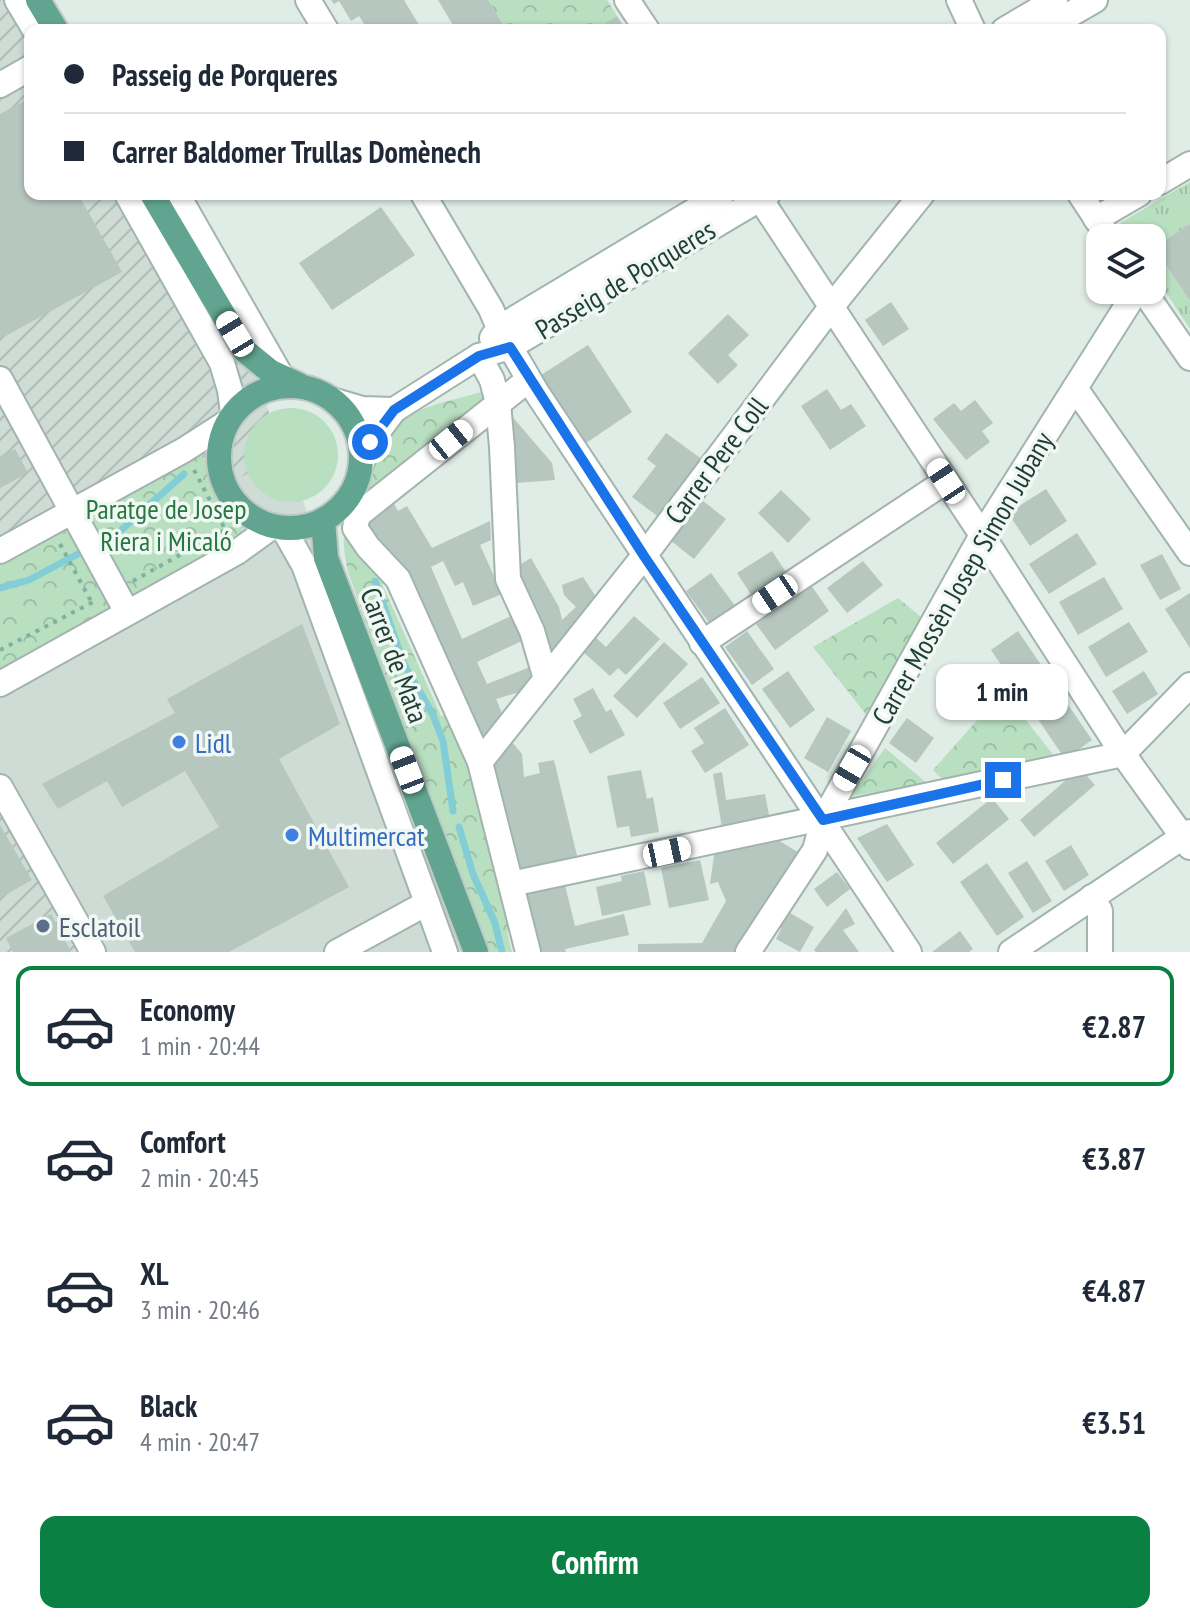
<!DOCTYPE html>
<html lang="en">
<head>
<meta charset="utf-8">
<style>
  :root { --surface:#fff; --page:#f2f2f3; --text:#1f2937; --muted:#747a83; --line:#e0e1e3; --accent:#0b8043 }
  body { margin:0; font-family:"PT Sans Narrow",sans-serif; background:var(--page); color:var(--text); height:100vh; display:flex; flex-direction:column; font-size:30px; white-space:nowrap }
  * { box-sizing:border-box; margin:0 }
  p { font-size:26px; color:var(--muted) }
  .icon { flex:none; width:44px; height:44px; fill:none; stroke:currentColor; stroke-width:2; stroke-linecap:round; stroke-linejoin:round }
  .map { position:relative; height:952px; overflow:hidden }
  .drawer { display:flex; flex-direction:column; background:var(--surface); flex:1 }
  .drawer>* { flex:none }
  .hud { position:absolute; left:24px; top:24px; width:1142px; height:176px; border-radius:16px; box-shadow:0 2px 6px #0004; display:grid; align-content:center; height:176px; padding:0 40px; background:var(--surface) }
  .buttons { position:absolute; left:1086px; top:224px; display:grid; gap:16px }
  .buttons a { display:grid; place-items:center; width:80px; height:80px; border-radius:16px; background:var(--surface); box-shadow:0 2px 6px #0004; font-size:40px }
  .end { position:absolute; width:36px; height:36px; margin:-18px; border:10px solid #1a73e8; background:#fff; box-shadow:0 0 0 4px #fff }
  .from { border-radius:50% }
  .bubble { position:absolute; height:56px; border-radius:16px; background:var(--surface); box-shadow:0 2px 6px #0004; font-size:26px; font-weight:700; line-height:56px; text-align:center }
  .car { position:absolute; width:24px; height:48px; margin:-24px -12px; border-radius:10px; box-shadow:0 0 6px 2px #0007; background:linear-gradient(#fff 24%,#345 0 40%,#fff 0 76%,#345 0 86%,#fff 0) }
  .hud b { display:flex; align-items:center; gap:28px; height:76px; font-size:30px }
  .hud b+b { border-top:2px solid var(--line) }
  .hud i { width:20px; height:20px; background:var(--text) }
  ul { padding:14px 0 0; list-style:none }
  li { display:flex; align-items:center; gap:24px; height:120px; margin:0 16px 12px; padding:0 24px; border:4px solid transparent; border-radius:16px }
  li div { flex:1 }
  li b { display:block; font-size:30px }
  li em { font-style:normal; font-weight:700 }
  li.selected { border-color:var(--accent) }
  li>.icon { width:72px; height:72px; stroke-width:1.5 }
  .cta { display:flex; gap:16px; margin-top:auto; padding:16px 40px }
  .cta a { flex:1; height:92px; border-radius:16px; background:var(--accent); color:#fff; font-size:32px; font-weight:700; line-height:92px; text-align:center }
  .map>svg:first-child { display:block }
  .built { fill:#cedcd5 }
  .industrial { fill:url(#industrial-furrows) }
  .grass { fill:url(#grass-tufts) }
  .forest { fill:url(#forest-crowns) }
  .garden { fill:#b7dfc0 }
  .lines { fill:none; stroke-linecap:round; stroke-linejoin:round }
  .stream { stroke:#83ced6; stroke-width:7 }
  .building { fill:#b5c7bf }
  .minor-casing { stroke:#a2b4ad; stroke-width:28 }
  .major-casing { stroke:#c0c9c6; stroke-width:28 }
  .path { stroke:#7eb29f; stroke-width:4; stroke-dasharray:4 6; stroke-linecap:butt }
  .minor { stroke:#fff; stroke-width:24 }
  .major { stroke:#61a590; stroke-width:24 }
  .route { stroke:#1a73e8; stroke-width:10 }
  .shop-dot { fill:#3f7fe0; stroke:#f1f8f4; stroke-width:3 }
  .service-dot { fill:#5c6f8a; stroke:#f1f8f4; stroke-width:3 }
  .labels { text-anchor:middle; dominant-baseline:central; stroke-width:7; stroke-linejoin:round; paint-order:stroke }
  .street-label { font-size:28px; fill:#1f3e34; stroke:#f1f8f4 }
  .park-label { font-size:28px; fill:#267841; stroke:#f1f8f4 }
  .shop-label { font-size:28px; fill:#366cbe; stroke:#f1f8f4; text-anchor:start }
  .service-label { font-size:28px; fill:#4e5e75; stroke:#f1f8f4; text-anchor:start }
</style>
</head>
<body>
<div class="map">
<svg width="1190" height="952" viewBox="0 0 1190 952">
  <defs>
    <pattern id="industrial-furrows" width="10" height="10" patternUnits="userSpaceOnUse" patternTransform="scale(2)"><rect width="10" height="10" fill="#cedcd5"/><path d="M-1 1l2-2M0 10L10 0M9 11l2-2" fill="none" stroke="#b0beb7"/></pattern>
    <pattern id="grass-tufts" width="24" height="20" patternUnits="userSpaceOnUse" patternTransform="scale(2)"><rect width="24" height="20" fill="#b7dfc0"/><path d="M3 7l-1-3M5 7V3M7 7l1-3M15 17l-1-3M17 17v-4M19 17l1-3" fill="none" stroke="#9dc0a6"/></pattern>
    <pattern id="forest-crowns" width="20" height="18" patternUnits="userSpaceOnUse" patternTransform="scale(2)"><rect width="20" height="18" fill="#b7dfc0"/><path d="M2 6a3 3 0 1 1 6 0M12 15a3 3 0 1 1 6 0" fill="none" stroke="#9dc0a6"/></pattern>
  </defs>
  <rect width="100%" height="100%" fill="#e0ece6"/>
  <!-- built -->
  <path class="built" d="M285,453L472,952H93L0,785V611Z"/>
  <!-- industrial -->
  <g class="industrial">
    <path d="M0,0H38L30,30V194H152L245,351L285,453L0,611Z"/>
    <path d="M0,785L93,952H0Z"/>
  </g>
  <!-- grass -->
  <path class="grass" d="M1190,182V224L1154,249L1190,301V329L1152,271V238H1130L1120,223Z"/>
  <!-- forest -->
  <g class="forest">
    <path d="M488,0H607L617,16L593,30H506Z"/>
    <path d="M482,392L487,398L349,509L391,581L382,584L441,716L448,714L473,762L514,930L507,932L512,952H484L348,572C339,528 344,520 366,484C373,470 371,455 376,441C389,412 454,400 482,392Z"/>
    <path d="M198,454C212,461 210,480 217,493C225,508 248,519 240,536L138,594L132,593L92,530L90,514Z"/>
    <path d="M68,527L112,608L0,675V560Z"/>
    <path d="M898,598L921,617L868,717L813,647Z"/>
    <path d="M1003,691L1062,766L949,786L933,770Z"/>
    <path d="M885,748L928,784L851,796Z"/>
  </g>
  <!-- garden -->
  <circle class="garden" cx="291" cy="455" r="47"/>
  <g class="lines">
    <!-- stream -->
    <g class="stream">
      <path d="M118,533L184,474"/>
      <path d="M375,581L404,664L433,715L443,741L453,811"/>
      <path d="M0,588L29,580L78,554"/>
      <path d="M459,827L473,874L495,923L502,952"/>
    </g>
  </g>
  <!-- building -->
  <g class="building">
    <path d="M331,0H404L422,30H368L359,16L351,21L339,1L334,4Z"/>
    <path d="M438,0H488L506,30H456Z"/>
    <path d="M617,16L626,30H593Z"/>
    <path d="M30,98V194H78L122,272L0,339V114Z"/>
    <path d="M381,207L415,255L332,310L299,263Z"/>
    <path d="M1190,224V301L1154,248Z"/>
    <path d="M891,302L909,329L883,346L865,320Z"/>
    <path d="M728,314L749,335L728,355L738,365L718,384L688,353Z"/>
    <path d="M588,345L632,412L586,443L541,375Z"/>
    <path d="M827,389L841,410L851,404L866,426L830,450L801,406Z"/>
    <path d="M975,400L993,423L982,431L990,442L966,460L933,419L954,403L961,411Z"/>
    <path d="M510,414L552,463L555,480L516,483Z"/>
    <path d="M666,433L703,460L660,518L632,497L656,466L647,459Z"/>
    <path d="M15,449L28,473L0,488V456Z"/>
    <path d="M1046,489L1067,521L1030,546L1008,513Z"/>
    <path d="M781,490L811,519L788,543L758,513Z"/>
    <path d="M390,497L398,511L407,506L432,548L490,521L491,540L480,545L502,594L473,606L463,582L455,586L443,561L431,567L462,639L511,616L522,641L477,662L487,684L530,667L531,685L526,690L496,699L504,718L477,747L360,530Z"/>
    <path d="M703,501L726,519L694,559L671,541Z"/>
    <path d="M1077,533L1097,564L1049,594L1029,564Z"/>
    <path d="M772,551L789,577L754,599L737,573Z"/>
    <path d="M1162,554L1181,589L1160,600L1140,565Z"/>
    <path d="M531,558L559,607L562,620L576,607L564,595L562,585L583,577L598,600L551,657L513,569Z"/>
    <path d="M863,561L883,585L847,613L827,588Z"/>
    <path d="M711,573L738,610L713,628L686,591Z"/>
    <path d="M1104,577L1123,609L1078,635L1059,602Z"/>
    <path d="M811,585L829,611L775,650L756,624Z"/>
    <path d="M1190,593V648L1165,609Z"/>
    <path d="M634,616L660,639L626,675L618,668L610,676L581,650L594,636L606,647Z"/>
    <path d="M1129,622L1148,652L1106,677L1088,647Z"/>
    <path d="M302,624L340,724L279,759L349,887L229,952H135L103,896L219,827L185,771L122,807L107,781L58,809L42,784L175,713L167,699Z"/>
    <path d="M747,631L774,669L752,685L725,647Z"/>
    <path d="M1018,631L1092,740L1065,759L991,650Z"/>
    <path d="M664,642L688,664L637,718L613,696Z"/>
    <path d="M788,671L815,710L790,728L762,689Z"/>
    <path d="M1144,671L1158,694L1127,714L1112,691Z"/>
    <path d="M702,677L720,703L680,729L663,703Z"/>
    <path d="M593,688L606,712L611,709L625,735L590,754L573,721L582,716L573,699Z"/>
    <path d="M725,708L749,745L705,773L691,751L704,743L694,728Z"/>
    <path d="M827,717L851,731L828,772L804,758Z"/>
    <path d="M907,718L934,738L916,763L889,743Z"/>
    <path d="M512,742L522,754L524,777L540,773L538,763L554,760L578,860L513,874L488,765Z"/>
    <path d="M1080,768L1095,785L1034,837L1020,820Z"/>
    <path d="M641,770L647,799L653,797L659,832L631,837L629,826L617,828L607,776Z"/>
    <path d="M722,772L726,800L765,794L770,820L722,828L713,774Z"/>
    <path d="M992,798L1009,819L953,864L936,843Z"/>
    <path d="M887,824L914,865L887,882L857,838Z"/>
    <path d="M0,825L32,880L0,898Z"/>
    <path d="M773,837L801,854L737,952H638V944L702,943L726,901L718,882L710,884L715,848Z"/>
    <path d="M1071,845L1089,875L1064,891L1045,861Z"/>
    <path d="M700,860L709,900L669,908L661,868Z"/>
    <path d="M1027,861L1052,901L1033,913L1008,873Z"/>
    <path d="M987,863L1024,917L997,936L960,882Z"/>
    <path d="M644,871L651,905L602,916L596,887L622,881L621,876Z"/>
    <path d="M837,872L850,889L827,907L814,889Z"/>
    <path d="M564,881L575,926L624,914L629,935L565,949L566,952H536L521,891Z"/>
    <path d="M846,908L855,924L843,930L859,952H816L814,950Z"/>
    <path d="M785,910L814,927L800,952L776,939L781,929L776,926Z"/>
    <path d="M51,914L71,952H13L6,938Z"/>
    <path d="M960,931L973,949L969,952H932Z"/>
  </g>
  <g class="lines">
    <!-- minor casing -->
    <g class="minor-casing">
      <g id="minor">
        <path d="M17,0L35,30"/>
        <path d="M308,0L326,30"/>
        <path d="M627,0L647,30"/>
        <path d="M959,0L973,30"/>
        <path d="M1004,30L1055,0"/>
        <path d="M1043,30L1095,0"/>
        <path d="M0,85L30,68"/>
        <path d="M1160,182L1190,164"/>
        <path d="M127,194L222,363L230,390L233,413"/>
        <path d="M177,194L281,376"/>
        <path d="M423,194L491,309L499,328L537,393L909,952"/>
        <path d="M757,194L982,535L1123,754L1190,847"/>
        <path d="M1080,194L1109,238"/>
        <path d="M1096,219L1139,194"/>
        <path d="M1143,290L1190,358"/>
        <path d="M492,338L499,328L722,194"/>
        <path d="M479,356L492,380L498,403L502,447L508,579L532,631L546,679"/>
        <path d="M0,379L127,612"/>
        <path d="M1075,388L1190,553"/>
        <path d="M335,401L362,409L394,410"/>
        <path d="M361,464L370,442L394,410L479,356L510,347L768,194"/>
        <path d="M283,528L304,565L445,952"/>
        <path d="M0,551L184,450L226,423"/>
        <path d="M702,643L946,481"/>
        <path d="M0,684L237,552L273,526"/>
        <path d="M480,762L644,556L832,306L922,194"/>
        <path d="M0,787L93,952"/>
        <path d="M511,884L1123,754L1190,685"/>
        <path d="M1092,897L1100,911V952"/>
        <path d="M337,952L427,903"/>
        <path d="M528,952L480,762L398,579L368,547L355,528L358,515L528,380"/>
        <path d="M748,952L815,850L823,820L982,535L1137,290"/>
        <path d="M1011,952L1190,832"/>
      </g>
    </g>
    <!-- major casing -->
    <g class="major-casing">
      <g id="major">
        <path d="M38,0L56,30"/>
        <path d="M152,194L245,351L271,372L299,385"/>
        <circle cx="290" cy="457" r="71"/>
        <path d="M323,520L326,558L476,952"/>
      </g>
    </g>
    <!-- path -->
    <g class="path">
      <path d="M194,470L227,533"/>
      <path d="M60,544L92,603"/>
      <path d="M133,581L225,530"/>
      <path d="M0,650L97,600"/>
    </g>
    <!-- minor -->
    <use href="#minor" class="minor"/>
    <!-- major -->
    <use href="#major" class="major"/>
  </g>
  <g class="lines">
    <!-- route -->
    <path class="route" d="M370,442L394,410L479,356L510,347L644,556L823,820L1003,780"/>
  </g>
  <!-- markers -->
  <g class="shop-dot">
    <circle cx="179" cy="742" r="8"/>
    <circle cx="292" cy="835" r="8"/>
  </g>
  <circle class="service-dot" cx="43" cy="926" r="8"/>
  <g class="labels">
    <!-- street labels -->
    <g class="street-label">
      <text transform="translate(625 279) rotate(-31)">Passeig de Porqueres</text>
      <text transform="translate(716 460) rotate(-53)">Carrer Pere Coll</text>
      <text transform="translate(962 578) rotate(-60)">Carrer Mossèn Josep Simon Jubany</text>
      <text transform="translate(395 655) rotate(69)">Carrer de Mata</text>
    </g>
    <!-- park labels -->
    <g class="park-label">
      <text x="166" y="508">Paratge de Josep<tspan x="166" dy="32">Riera i Micaló</tspan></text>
    </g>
    <!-- shop labels -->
    <g class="shop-label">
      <text x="195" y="742">Lidl</text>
      <text x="308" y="835">Multimercat</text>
    </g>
    <!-- service labels -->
    <g class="service-label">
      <text x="59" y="926">Esclatoil</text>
    </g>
  </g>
</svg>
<div class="buttons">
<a><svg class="icon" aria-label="layers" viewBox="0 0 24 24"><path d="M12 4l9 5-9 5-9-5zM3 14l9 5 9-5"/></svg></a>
</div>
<i class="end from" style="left:370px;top:442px"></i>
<i class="end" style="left:1003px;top:780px"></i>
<div class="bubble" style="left:936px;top:664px;width:132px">1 min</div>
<i class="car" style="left:235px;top:334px;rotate:329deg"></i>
<i class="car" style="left:451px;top:440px;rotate:51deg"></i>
<i class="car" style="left:946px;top:481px;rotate:327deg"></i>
<i class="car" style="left:775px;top:594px;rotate:236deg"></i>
<i class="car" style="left:852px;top:768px;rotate:210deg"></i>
<i class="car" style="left:407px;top:770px;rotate:339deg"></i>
<i class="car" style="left:667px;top:852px;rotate:78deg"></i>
<div class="hud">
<b><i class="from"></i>Passeig de Porqueres</b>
<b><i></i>Carrer Baldomer Trullas Domènech</b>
</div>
</div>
<section class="drawer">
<ul>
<li class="selected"><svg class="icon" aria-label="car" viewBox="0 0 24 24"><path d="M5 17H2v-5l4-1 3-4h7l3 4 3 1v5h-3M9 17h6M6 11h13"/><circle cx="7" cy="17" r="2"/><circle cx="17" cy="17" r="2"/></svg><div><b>Economy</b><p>1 min · 20:44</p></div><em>€2.87</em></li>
<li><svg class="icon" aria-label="car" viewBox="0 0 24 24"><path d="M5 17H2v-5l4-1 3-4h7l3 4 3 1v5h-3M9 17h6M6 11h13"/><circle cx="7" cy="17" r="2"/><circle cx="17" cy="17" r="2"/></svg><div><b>Comfort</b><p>2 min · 20:45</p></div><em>€3.87</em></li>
<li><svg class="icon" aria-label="car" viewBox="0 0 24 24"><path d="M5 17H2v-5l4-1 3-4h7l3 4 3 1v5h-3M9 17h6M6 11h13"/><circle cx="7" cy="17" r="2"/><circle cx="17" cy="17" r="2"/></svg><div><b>XL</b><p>3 min · 20:46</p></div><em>€4.87</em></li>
<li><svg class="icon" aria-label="car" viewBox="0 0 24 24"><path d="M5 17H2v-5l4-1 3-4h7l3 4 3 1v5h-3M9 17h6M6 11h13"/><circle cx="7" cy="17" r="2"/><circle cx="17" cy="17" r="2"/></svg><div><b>Black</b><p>4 min · 20:47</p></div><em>€3.51</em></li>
</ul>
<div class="cta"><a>Confirm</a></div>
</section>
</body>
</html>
